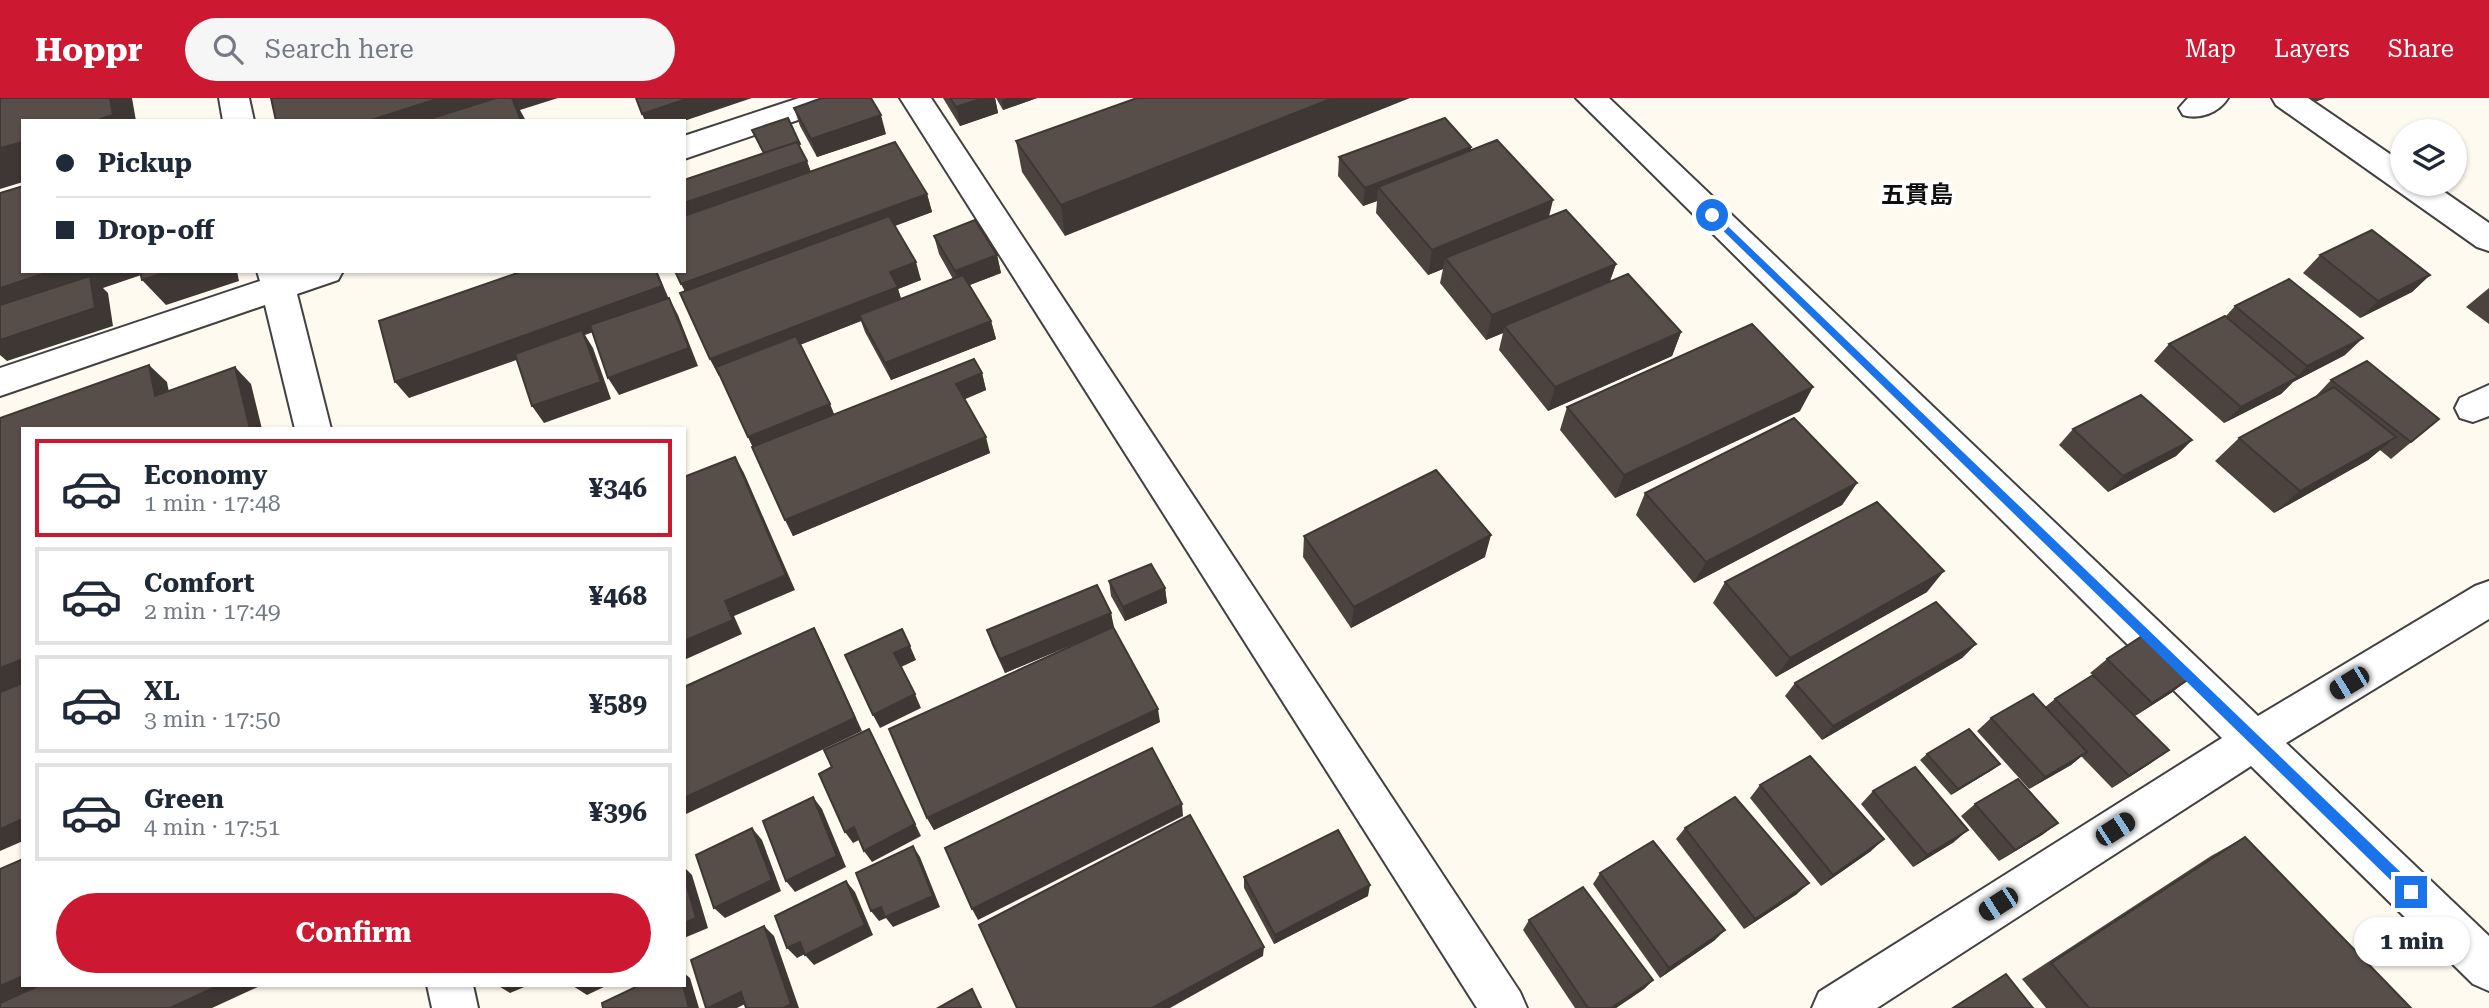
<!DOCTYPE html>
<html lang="en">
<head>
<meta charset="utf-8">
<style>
  :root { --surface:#fff; --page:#f6f6f7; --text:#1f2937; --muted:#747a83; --line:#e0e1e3; --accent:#cc1931 }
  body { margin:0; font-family:"Roboto Serif","Noto Sans JP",serif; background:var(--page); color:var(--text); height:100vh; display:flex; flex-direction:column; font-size:26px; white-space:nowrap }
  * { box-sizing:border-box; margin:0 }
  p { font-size:23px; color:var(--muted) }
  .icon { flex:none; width:38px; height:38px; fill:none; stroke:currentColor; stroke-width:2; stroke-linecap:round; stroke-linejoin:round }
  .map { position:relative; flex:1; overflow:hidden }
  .panel { position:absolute; left:21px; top:329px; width:665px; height:560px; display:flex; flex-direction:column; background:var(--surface); border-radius:0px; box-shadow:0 2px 5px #0004 }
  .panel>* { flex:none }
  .banner { position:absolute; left:21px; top:21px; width:665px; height:154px; border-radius:0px; box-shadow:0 2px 5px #0004; display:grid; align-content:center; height:154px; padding:0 35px; background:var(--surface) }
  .buttons { position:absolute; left:2390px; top:21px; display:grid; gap:14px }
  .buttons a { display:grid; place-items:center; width:77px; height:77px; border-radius:50%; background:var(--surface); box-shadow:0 2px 5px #0004; font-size:35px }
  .end { position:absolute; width:32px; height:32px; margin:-16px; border:9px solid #1a73e8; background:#fff; box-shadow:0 0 0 4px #fff }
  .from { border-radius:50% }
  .bubble { position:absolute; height:49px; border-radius:24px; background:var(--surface); box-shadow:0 2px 5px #0004; font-size:23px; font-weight:700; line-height:49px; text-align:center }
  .car { position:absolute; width:21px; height:42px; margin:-21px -10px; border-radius:9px; box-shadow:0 0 5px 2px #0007; background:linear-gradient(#222 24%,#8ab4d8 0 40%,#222 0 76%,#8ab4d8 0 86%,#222 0) }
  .banner b { display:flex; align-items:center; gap:24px; height:66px; font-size:26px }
  .banner b+b { border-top:2px solid var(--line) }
  .banner i { width:18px; height:18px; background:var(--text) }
  ul { padding:12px 0 0; list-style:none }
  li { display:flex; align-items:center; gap:21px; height:98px; margin:0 14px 10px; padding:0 21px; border:4px solid var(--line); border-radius:0px }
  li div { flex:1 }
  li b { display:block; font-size:26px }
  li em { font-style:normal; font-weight:700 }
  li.active { border-color:var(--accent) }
  li>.icon { width:63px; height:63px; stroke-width:1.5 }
  .cta { display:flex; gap:14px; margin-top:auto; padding:14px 35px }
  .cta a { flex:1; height:80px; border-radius:42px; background:var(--accent); color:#fff; font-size:28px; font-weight:700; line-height:80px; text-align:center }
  header { display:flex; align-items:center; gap:42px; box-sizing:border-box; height:98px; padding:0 35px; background:var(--accent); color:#fff }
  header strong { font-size:33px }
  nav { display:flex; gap:38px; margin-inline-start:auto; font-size:24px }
  .search { width:490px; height:63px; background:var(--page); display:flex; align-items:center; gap:18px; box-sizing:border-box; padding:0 24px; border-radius:38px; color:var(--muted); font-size:26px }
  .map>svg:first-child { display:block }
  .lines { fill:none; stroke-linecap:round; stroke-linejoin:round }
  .minor-casing { stroke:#414141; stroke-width:4 }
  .minor { fill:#fff; fill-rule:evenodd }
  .wall { fill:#4c433f }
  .shaded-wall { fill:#3e3733 }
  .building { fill:#584e49; stroke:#3e3733; stroke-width:2 }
  .route { fill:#1a73e8 }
  .labels { text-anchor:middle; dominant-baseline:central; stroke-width:7; stroke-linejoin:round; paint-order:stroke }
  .quarter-label { font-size:24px; font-weight:bold; fill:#0e0e0e; stroke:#fff }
</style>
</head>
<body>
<header>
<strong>Hoppr</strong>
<div class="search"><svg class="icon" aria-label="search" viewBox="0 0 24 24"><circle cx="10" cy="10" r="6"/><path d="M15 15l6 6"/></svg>Search here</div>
<nav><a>Map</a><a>Layers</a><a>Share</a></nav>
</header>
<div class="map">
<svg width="2489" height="910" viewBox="0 0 2489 910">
  <rect width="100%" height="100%" fill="#fffaef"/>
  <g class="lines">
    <!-- minor casing -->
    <g class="minor-casing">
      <g id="minor">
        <path d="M219,0H249L254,23H223Z"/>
        <path d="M799,0H846L842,7L684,61V38Z"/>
        <path d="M900,0H931L1520,894L1527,910H1477Z"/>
        <path d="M1576,0H1609L2258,618L2475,488L2489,483V521L2286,645L2489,838V893L2473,886L2251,668L1877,910H1812L1819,894L2222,640Z"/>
        <path d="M2188,0H2228C2219,15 2199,22 2183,17L2179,10Z"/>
        <path d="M2272,0H2308L2403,65V86H2433L2489,125V153L2477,149L2276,7Z"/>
        <path d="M257,173H343L338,182L297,196L331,331H295L265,207L0,298V270L260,183Z"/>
        <path d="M2489,287V318L2473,324L2460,320L2455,310L2460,300Z"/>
        <path d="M427,887H473L478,910H432Z"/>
      </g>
    </g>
    <!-- minor -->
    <use href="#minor" class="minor"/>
  </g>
  <!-- wall -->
  <g class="wall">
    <path d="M943,0H995L998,15L960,28Z"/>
    <path d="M996,0H1037L1003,12Z"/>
    <path d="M1137,0L1065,138L1022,74L1016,43Z"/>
    <path d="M2310,0H2326L2315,4Z"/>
    <path d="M794,10L886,36L817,59L800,28Z"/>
    <path d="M752,32L804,56L811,74L927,96L932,114L895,128L921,182L898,191L901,201L953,181L939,156L934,138L997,157L1001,175L970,187L991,223L996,241L891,282L865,234L861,223L800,247L834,317L982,275L986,292L964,301L990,355L793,438L720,277L719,278L710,261L684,193L763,55Z"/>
    <path d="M1471,49V52L1549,118L1616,166L1610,183L1681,234L1672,258L1548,313L1499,252L1503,235L1486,242L1440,185L1443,171L1428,177L1376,115L1377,103L1363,108L1338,78L1339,59Z"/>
    <path d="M2320,157L2430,177L2412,194L2360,220L2303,175Z"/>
    <path d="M2489,190V226L2466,209Z"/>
    <path d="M2235,208L2345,257L2293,284L2281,296L2224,325L2154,263L2169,246L2226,218Z"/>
    <path d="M2331,282L2439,321L2391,361L2380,352L2368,362L2274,415L2215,363L2239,340L2314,300Z"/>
    <path d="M1567,309L1800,313L1615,400L1560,332Z"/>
    <path d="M2073,331L2192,342L2176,358L2108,394L2059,347Z"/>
    <path d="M1857,385L1842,407L1694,485L1636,417L1645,395Z"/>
    <path d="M1304,438L1485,459L1351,530L1303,459Z"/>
    <path d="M1109,483L1165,490L1167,505L1125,523L1111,498Z"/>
    <path d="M1725,484L1927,494L1776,579L1713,505Z"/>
    <path d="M1111,515L1113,530L1160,624L934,732L927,720L1096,537L1005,575L992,547L987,532Z"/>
    <path d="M1976,546L1962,560L1822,642L1785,598L1795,585Z"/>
    <path d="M2107,561L2189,581L2171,595L2135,618L2151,665L2112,690L2081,658L2071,667L2029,691L1977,633L1991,620L2045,609L2055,601L2093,577L2090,575Z"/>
    <path d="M1927,656L2000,666L1992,672L1951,697L1920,662Z"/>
    <path d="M1760,687L1871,753L1821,788L1750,700Z"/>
    <path d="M1873,693L1954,744L1913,769L1861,706Z"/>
    <path d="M1975,706L2058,725L2042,737L1999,763L1961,718Z"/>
    <path d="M1685,730L1797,796L1744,831L1676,741Z"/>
    <path d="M2245,739L2411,910H2046L2022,881L2211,758Z"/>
    <path d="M1600,775L1715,842L1660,880L1593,786Z"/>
    <path d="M1244,779L1368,798L1274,846L1244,790Z"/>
    <path d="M1529,822L1653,882L1644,891L1616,910H1575L1523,832Z"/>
    <path d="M2006,876L2033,910H1952L1990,886Z"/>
  </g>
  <!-- shaded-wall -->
  <g class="shaded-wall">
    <path d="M110,0H132L136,23H94Z"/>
    <path d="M440,0H558L520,12L526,23H368Z"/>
    <path d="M689,0H752L684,23H645L642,16Z"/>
    <path d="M983,0H995L998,15L960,28L956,9Z"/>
    <path d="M1007,0H1037L1003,12L1002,2Z"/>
    <path d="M1333,0H1410L1065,138L1061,107Z"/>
    <path d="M881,17L886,36L817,59L811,41Z"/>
    <path d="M23,44V84L0,91V50Z"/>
    <path d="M1471,49L1468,68L1378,89L1377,103L1363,108L1365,90Z"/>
    <path d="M807,63L813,81L684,126V105Z"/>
    <path d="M927,96L932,114L690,203L681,186Z"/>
    <path d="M1553,102L1547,127L1445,160L1443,171L1428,177L1432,152Z"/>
    <path d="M997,157L1001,175L959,191L955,173Z"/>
    <path d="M916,164L921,182L898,191L903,207L859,217L861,223L719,278L710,261L890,174Z"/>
    <path d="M1616,166L1607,191L1504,228L1503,235L1486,242L1492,217Z"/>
    <path d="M52,173H153L103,190L108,195L113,228L7,263L0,257V190Z"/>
    <path d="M169,173H237L239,183L166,207L142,182Z"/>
    <path d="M656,173H657L671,206L585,237L593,250L611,301L544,325L532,308L584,238L409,300L395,284Z"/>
    <path d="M2430,177L2412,194L2360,220L2378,203Z"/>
    <path d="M669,200L678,217L698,268L619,297L608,280Z"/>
    <path d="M991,223L996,241L891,282L885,265Z"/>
    <path d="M1681,234L1672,258L1548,313L1555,289Z"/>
    <path d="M2363,240L2345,257L2293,284L2281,296L2224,325L2241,309L2296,280L2307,268Z"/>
    <path d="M149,267L167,284L173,315L155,298Z"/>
    <path d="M235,269L251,286L262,331H250Z"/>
    <path d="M982,275L986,292L961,303L956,286Z"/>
    <path d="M1813,289L1800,313L1615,400L1624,377Z"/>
    <path d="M830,306L837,323L756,355L748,339Z"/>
    <path d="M986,339L990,355L793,438L785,422Z"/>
    <path d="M2396,339L2368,362L2274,415L2300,393Z"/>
    <path d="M2192,342L2176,358L2108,394L2123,378Z"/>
    <path d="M735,359L744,375L795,492L734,518L742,536L684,562V543L725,503Z"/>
    <path d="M1857,385L1842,407L1694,485L1706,464Z"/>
    <path d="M1491,437L1485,459L1351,530L1354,509Z"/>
    <path d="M1944,473L1927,494L1776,579L1790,560Z"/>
    <path d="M1165,490L1167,505L1125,523L1123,509Z"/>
    <path d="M1111,515L1114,529L1005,575L1000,561Z"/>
    <path d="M814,530L822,545L862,633L684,717V700Z"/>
    <path d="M1976,546L1962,560L1822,642L1833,628Z"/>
    <path d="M910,548L916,562L901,569L894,555Z"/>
    <path d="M23,561V585L0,594V570Z"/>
    <path d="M2189,581L2171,595L2135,618L2152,605Z"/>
    <path d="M915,596L921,610L880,630L873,617Z"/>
    <path d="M1158,611L1160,624L934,732L927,720Z"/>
    <path d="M869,631L921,738L872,764L864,753Z"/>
    <path d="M2169,652L2151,665L2112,690L2129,678Z"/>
    <path d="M2087,654L2071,667L2029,691L2045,679Z"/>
    <path d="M2000,666L1992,672L1951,697L1958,691Z"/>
    <path d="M813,699L822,711L846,769L795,794L786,783Z"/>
    <path d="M1182,706L1183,718L978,822L972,811Z"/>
    <path d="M23,721V743L0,753V731Z"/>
    <path d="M2058,725L2042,737L1999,763L2015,752Z"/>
    <path d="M854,729L861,741L853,745L845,734Z"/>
    <path d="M752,730L762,742L781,793L725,820L714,810Z"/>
    <path d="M1968,732L1954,744L1913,769L1927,757Z"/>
    <path d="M1884,741L1871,753L1821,788L1833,777Z"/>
    <path d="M913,748L920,759L940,809L893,829L886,820L879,823L871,813Z"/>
    <path d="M684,769L692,777L708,830L684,840Z"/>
    <path d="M846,783L855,794L873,837L814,867L805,857Z"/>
    <path d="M1809,785L1797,796L1744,831L1755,821Z"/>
    <path d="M1370,787L1368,798L1274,846L1275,837Z"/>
    <path d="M764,828L774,838L799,910H783Z"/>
    <path d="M1725,832L1715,842L1660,880L1669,870Z"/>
    <path d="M800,844L809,854L797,860L787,850Z"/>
    <path d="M1264,849L1263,858L1170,910H1152Z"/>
    <path d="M684,875L690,880L699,910H689L683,887H684Z"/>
    <path d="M23,878V887H49L0,909V888Z"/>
    <path d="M1653,882L1644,891L1616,910H1611Z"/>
    <path d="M220,887H262L212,910H170Z"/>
    <path d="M497,887H529L510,895Z"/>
    <path d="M574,887H608L587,897L573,888Z"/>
    <path d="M741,894L751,903L737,910H708Z"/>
  </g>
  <!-- building -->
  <g class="building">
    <path d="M0,0H110L113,17L94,23H23V44L0,50Z"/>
    <path d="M271,0H440L368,23H276Z"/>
    <path d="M496,0H512L521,23H423Z"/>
    <path d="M636,0H689L642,16Z"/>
    <path d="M822,0H871L881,17L811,41L794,10Z"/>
    <path d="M950,0H983L956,9Z"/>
    <path d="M1137,0H1333L1061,107L1016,43Z"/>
    <path d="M788,20L800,46L798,47L797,44L764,55L752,32Z"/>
    <path d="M1445,20L1471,49L1365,90L1339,59Z"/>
    <path d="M1497,42L1553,102L1432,152L1378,89Z"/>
    <path d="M797,44L807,63L684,105V82Z"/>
    <path d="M895,44L927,96L681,186L675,173H684V118Z"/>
    <path d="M23,88V173H52L0,190V95Z"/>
    <path d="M1566,112L1616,166L1492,217L1445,160Z"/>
    <path d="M889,118L916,164L890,174L898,189L710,261L680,195Z"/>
    <path d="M975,122L997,157L955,173L934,138Z"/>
    <path d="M2372,132L2430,177L2378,203L2320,157Z"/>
    <path d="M140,173H169L142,182Z"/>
    <path d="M523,173H656L662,188L395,284L379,223Z"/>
    <path d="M1628,176L1681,234L1555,289L1504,228Z"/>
    <path d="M963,177L991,223L885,265L859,217Z"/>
    <path d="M90,178L95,210L0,242V207Z"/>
    <path d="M2289,181L2363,240L2307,268L2235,208Z"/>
    <path d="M669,200L689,250L608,280L590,227Z"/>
    <path d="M2225,218L2298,279L2241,309L2169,246Z"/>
    <path d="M1752,226L1813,289L1624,377L1567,309Z"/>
    <path d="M582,232L601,284L532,308L515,256Z"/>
    <path d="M796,238L830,306L748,339L716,269Z"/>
    <path d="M974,261L982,275L956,286L986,339L785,422L752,349Z"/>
    <path d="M2367,263L2439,321L2411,344L2331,282Z"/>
    <path d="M149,267L155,298L235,269L250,331H23V561L0,570V320Z"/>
    <path d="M2334,289L2396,339L2300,393L2239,340Z"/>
    <path d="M2141,297L2192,342L2123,378L2073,331Z"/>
    <path d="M1794,320L1857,385L1706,464L1645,395Z"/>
    <path d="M735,359L786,477L725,503L733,522L684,543V379Z"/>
    <path d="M1436,372L1491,437L1354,509L1304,438Z"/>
    <path d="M1877,404L1944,473L1790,560L1725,484Z"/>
    <path d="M1151,466L1165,490L1123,509L1109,483Z"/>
    <path d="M1097,487L1111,515L1000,561L987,532Z"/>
    <path d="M1936,504L1976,546L1833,628L1795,585Z"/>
    <path d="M1113,529L1158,611L927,720L889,631Z"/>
    <path d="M814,530L855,620L684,700V589Z"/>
    <path d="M902,531L910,548L894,555L915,596L873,617L845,557Z"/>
    <path d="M2142,538L2189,581L2152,605L2107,561Z"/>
    <path d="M2093,577L2169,652L2129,678L2055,601Z"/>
    <path d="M23,585V721L0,731V594Z"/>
    <path d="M2033,596L2087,654L2045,679L1991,620Z"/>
    <path d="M869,631L915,726L864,753L854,729L845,734L819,676L832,669L824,652Z"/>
    <path d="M1969,631L2000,666L1958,691L1927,656Z"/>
    <path d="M1152,650L1182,706L972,811L945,750Z"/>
    <path d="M1810,658L1884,741L1833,777L1760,687Z"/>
    <path d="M1915,669L1968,732L1927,757L1873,693Z"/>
    <path d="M2018,681L2058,725L2015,752L1975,706Z"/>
    <path d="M813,699L837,758L786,783L763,723Z"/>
    <path d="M1735,699L1809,785L1755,821L1685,730Z"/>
    <path d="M1190,717L1264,849L1152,910H1017L979,827Z"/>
    <path d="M752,730L772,782L714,810L696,757Z"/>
    <path d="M1338,732L1370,787L1275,837L1244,779Z"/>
    <path d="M2245,739L2411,910H2089L2051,865Z"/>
    <path d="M1653,743L1725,832L1669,870L1600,775Z"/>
    <path d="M913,748L933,798L885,819L881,809L871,813L856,775Z"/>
    <path d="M23,761V878L0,888V771Z"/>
    <path d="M684,778L696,820L684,825Z"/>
    <path d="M846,783L865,827L805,857L800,844L787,850L775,818Z"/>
    <path d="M1583,789L1653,882L1611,910H1588L1529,822Z"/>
    <path d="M764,828L791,906L783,910H746L741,894L708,910H706L691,862Z"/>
    <path d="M2006,876L2033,910H1953Z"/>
    <path d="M40,887H220L170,910H0V905Z"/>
    <path d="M640,887H683L689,910H603L602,905Z"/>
    <path d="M972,891L981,910H938Z"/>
  </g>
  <!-- route -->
  <path class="route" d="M1712,113L2416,789V798H2407L1709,119Z"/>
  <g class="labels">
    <!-- quarter labels -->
    <g class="quarter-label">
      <text x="1917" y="97">五貫島</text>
    </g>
  </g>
</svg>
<div class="buttons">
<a><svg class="icon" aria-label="layers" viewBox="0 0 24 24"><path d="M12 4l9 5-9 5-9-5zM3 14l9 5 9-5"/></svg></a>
</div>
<i class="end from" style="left:1712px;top:117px"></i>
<i class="end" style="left:2411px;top:794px"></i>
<div class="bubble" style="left:2354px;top:819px;width:116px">1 min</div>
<i class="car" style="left:2349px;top:585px;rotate:239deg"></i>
<i class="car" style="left:2115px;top:731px;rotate:57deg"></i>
<i class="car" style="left:1998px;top:806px;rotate:237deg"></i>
<div class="banner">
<b><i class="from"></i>Pickup</b>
<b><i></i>Drop-off</b>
</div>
<section class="panel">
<ul>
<li class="active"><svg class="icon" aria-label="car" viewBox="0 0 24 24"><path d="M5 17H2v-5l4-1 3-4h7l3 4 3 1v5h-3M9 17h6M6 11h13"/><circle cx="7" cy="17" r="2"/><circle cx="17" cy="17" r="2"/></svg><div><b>Economy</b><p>1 min · 17:48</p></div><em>¥346</em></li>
<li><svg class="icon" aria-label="car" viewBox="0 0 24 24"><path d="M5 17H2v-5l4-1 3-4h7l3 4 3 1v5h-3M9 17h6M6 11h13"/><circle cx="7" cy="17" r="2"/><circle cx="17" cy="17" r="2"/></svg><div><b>Comfort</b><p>2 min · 17:49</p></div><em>¥468</em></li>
<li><svg class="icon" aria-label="car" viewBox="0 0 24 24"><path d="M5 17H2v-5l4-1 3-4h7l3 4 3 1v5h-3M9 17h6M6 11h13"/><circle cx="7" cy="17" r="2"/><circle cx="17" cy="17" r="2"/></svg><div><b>XL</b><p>3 min · 17:50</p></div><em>¥589</em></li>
<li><svg class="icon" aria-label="car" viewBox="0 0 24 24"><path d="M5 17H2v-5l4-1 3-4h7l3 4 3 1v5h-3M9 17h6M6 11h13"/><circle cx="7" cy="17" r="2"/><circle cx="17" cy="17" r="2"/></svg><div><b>Green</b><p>4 min · 17:51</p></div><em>¥396</em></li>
</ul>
<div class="cta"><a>Confirm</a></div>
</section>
</div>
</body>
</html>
